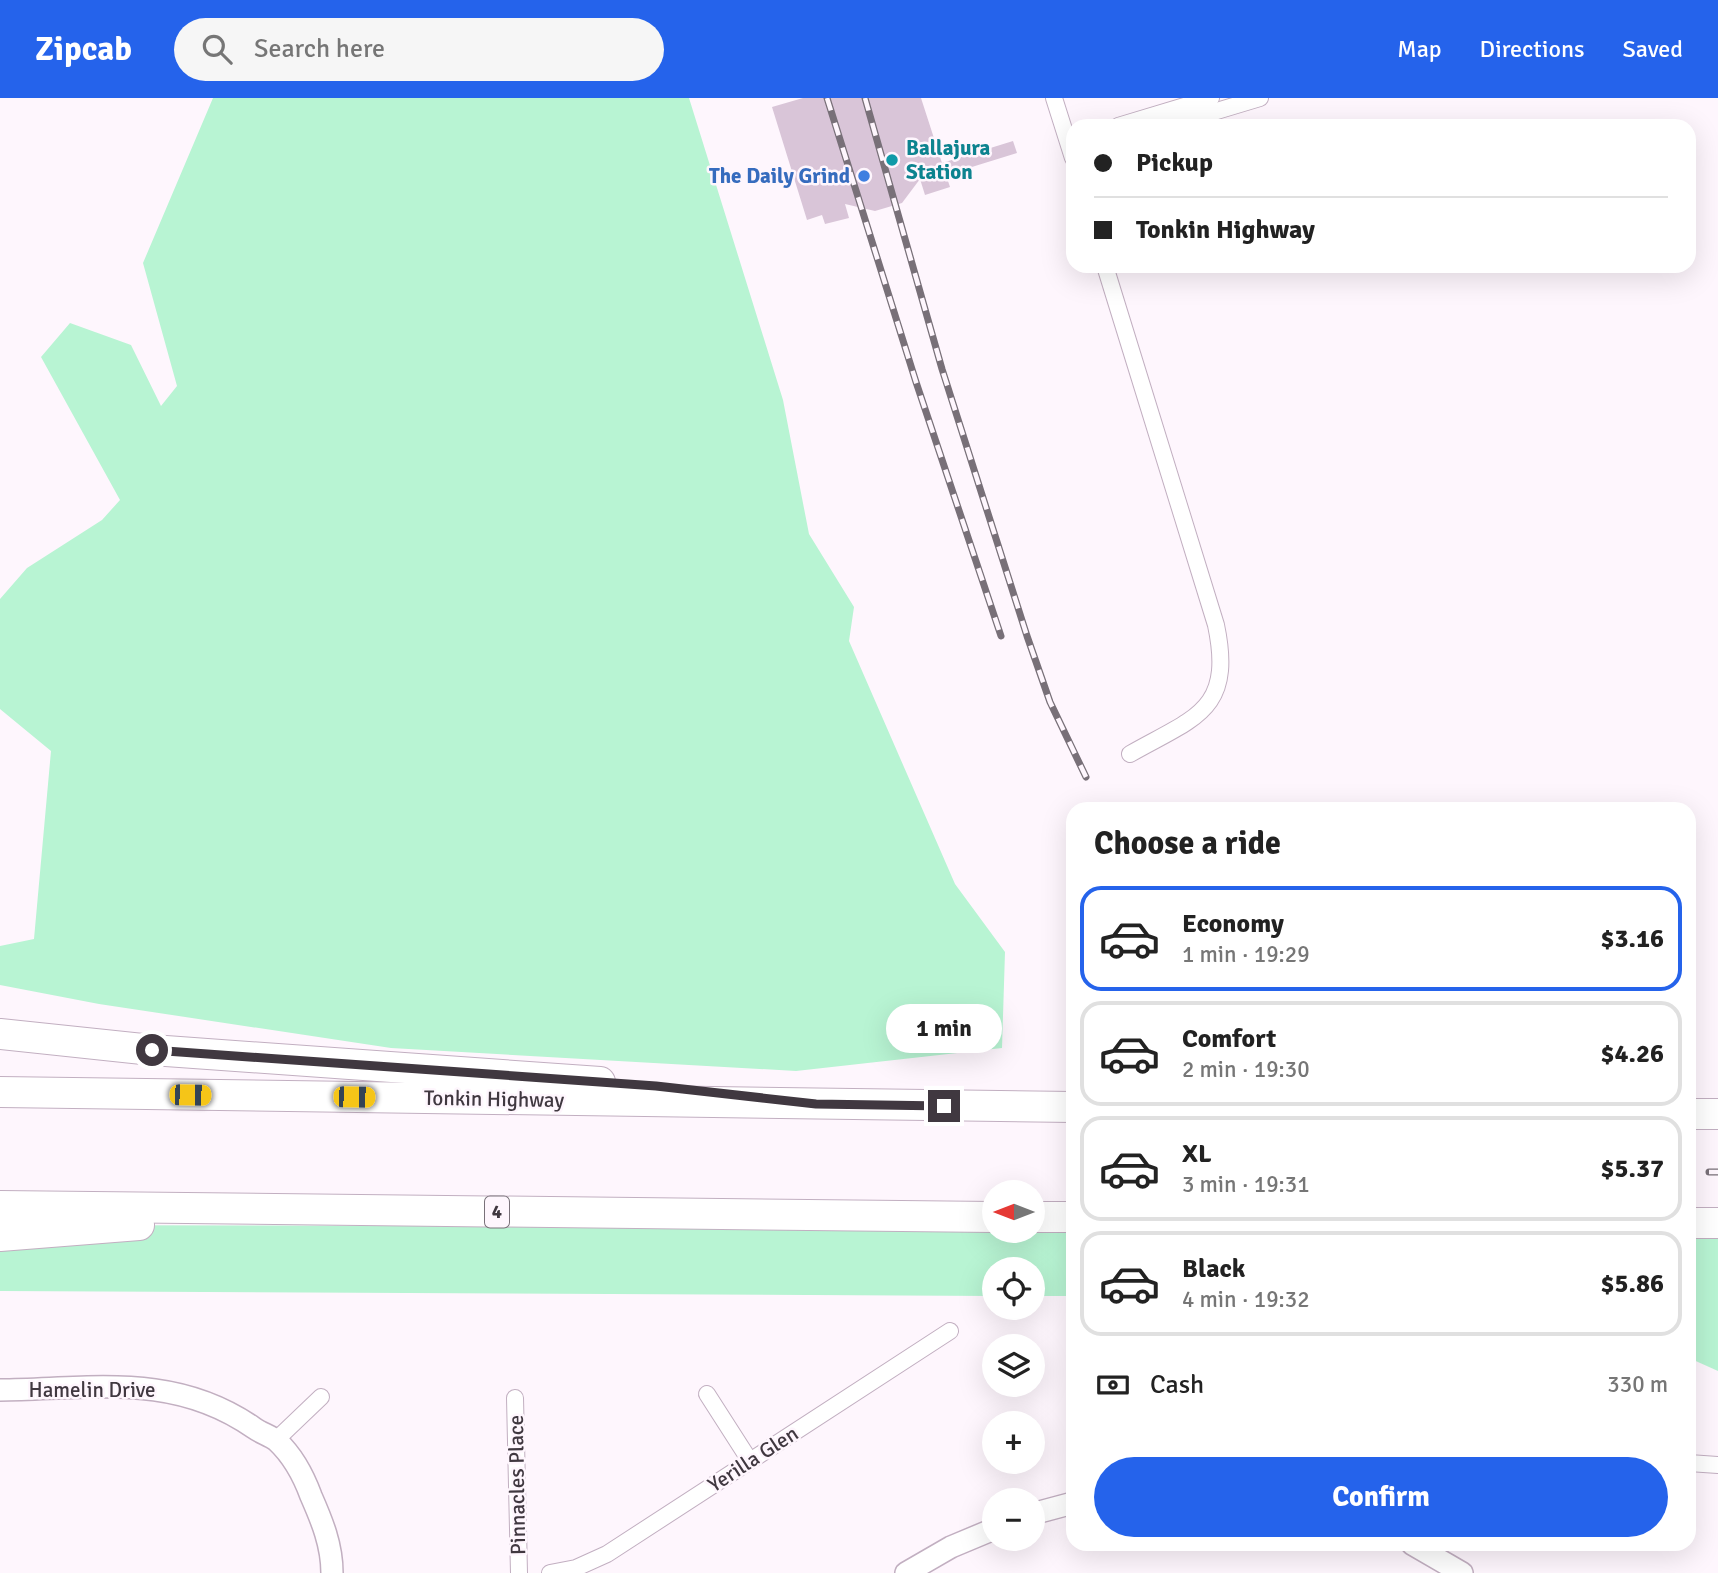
<!DOCTYPE html>
<html lang="en">
<head>
<meta charset="utf-8">
<style>
  :root { --surface:#fff; --page:#f6f6f6; --text:#222; --muted:#767676; --line:#e0e0e0; --accent:#2563eb }
  body { margin:0; font-family:Signika,sans-serif; background:var(--page); color:var(--text); height:100vh; display:flex; flex-direction:column; font-size:26px; white-space:nowrap }
  * { box-sizing:border-box; margin:0 }
  p { font-size:23px; color:var(--muted) }
  .icon { flex:none; width:38px; height:38px; fill:none; stroke:currentColor; stroke-width:2; stroke-linecap:round; stroke-linejoin:round }
  .map { position:relative; flex:1; overflow:hidden }
  .details { position:absolute; left:1066px; top:704px; width:630px; height:749px; display:flex; flex-direction:column; background:var(--surface); border-radius:21px; box-shadow:0 7px 28px #0002 }
  .details>* { flex:none }
  .guide { position:absolute; left:1066px; top:21px; width:630px; height:154px; border-radius:21px; box-shadow:0 7px 28px #0002; display:grid; align-content:center; height:154px; padding:0 28px; background:var(--surface) }
  .needle { width:46px; rotate:270deg }
  .tools { position:absolute; left:982px; top:1082px; display:grid; gap:14px }
  .tools a { display:grid; place-items:center; width:63px; height:63px; border-radius:50%; background:var(--surface); box-shadow:0 7px 28px #0002; font-size:35px }
  .end { position:absolute; width:32px; height:32px; margin:-16px; border:9px solid #403840; background:#fff; box-shadow:0 0 0 4px #fff }
  .from { border-radius:50% }
  .bubble { position:absolute; height:49px; border-radius:24px; background:var(--surface); box-shadow:0 7px 28px #0002; font-size:23px; font-weight:700; line-height:49px; text-align:center }
  .car { position:absolute; width:21px; height:42px; margin:-21px -10px; border-radius:9px; box-shadow:0 0 5px 2px #0007; background:linear-gradient(#f5c518 24%,#345 0 40%,#f5c518 0 76%,#345 0 86%,#f5c518 0) }
  .guide b { display:flex; align-items:center; gap:24px; height:66px; font-size:26px }
  .guide b+b { border-top:2px solid var(--line) }
  .guide i { width:18px; height:18px; background:var(--text) }
  ul { padding:0; list-style:none }
  li { display:flex; align-items:center; gap:21px; height:105px; margin:0 14px 10px; padding:0 14px; border:4px solid var(--line); border-radius:21px }
  li div { flex:1 }
  li b { display:block; font-size:26px }
  li em { font-style:normal; font-weight:700 }
  li.active { border-color:var(--accent) }
  li>.icon { width:63px; height:63px; stroke-width:1.5 }
  h2 { padding:0 28px; font-size:32px; line-height:84px }
  .pay { display:flex; align-items:center; gap:18px; height:77px; padding:0 28px; font-size:26px }
  .pay p { margin-inline-start:auto }
  .button { display:flex; gap:14px; margin-top:auto; padding:14px 28px }
  .button a { flex:1; height:80px; border-radius:42px; background:var(--accent); color:#fff; font-size:28px; font-weight:700; line-height:80px; text-align:center }
  header { display:flex; align-items:center; gap:42px; box-sizing:border-box; height:98px; padding:0 35px; background:var(--accent); color:#fff }
  header strong { font-size:33px }
  nav { display:flex; gap:38px; margin-inline-start:auto; font-size:24px }
  .search { width:490px; height:63px; background:var(--page); display:flex; align-items:center; gap:18px; box-sizing:border-box; padding:0 24px; border-radius:38px; color:var(--muted); font-size:26px }
  .map>svg:first-child { display:block }
  .green { fill:#b8f4d3 }
  .building { fill:#d9c5d8 }
  .lines { fill:none; stroke-linecap:round; stroke-linejoin:round }
  .minor-casing { stroke:#c2afc1; stroke-width:18 }
  .tertiary-casing { stroke:#c2afc1; stroke-width:24 }
  .motorway-casing { stroke:#c2afc1; stroke-width:32 }
  .minor { stroke:#fff; stroke-width:16 }
  .tertiary { stroke:#fff; stroke-width:21 }
  .motorway { stroke:#fff; stroke-width:30 }
  .rail-casing { stroke:#787078; stroke-width:7 }
  .rail { stroke:#fef6fd; stroke-width:4.5; stroke-dasharray:13; stroke-linecap:butt }
  .route { stroke:#403840; stroke-width:9 }
  .culture-dot { fill:#0f9aa8; stroke:#fef6fd; stroke-width:2.5 }
  .shop-dot { fill:#3f7fe0; stroke:#fef6fd; stroke-width:2.5 }
  .labels { text-anchor:middle; dominant-baseline:central; stroke-width:5; stroke-linejoin:round; paint-order:stroke }
  .shield { fill:#fef6fd; stroke:#797179; stroke-width:2 }
  .shield-label { font-size:19px; font-weight:bold; fill:#403840 }
  .culture-label { font-size:21px; font-weight:bold; fill:#0d838f; stroke:#fef6fd; text-anchor:start }
  .shop-label { font-size:21px; font-weight:bold; fill:#366cbe; stroke:#fef6fd; text-anchor:end }
  .street-label { font-size:21px; fill:#403840; stroke:#fef6fd }
</style>
</head>
<body>
<header>
<strong>Zipcab</strong>
<div class="search"><svg class="icon" aria-label="search" viewBox="0 0 24 24"><circle cx="10" cy="10" r="6"/><path d="M15 15l6 6"/></svg>Search here</div>
<nav><a>Map</a><a>Directions</a><a>Saved</a></nav>
</header>
<div class="map">
<svg width="1718" height="1475" viewBox="0 0 1718 1475">
  <rect width="100%" height="100%" fill="#fef6fd"/>
  <!-- green -->
  <g class="green">
    <path d="M213,0H689L783,302L809,436L854,509L849,543L955,786L1005,854L1002,950L796,973L391,950L99,906L0,887V848L34,841L51,653L0,611V501L27,470L102,422L120,402L41,259L70,225L131,247L161,308L177,288L143,165Z"/>
    <path d="M0,1127L994,1129V1132L1073,1129V1198H1033L1032,1171H994V1198L0,1193Z"/>
    <path d="M1689,1130H1718V1273L1689,1260Z"/>
  </g>
  <!-- building -->
  <path class="building" d="M803,0H921L942,65L1013,43L1017,55L946,77L950,89L925,97L920,81L902,105L875,113L845,106L849,120L825,126L822,117L807,122L772,9Z"/>
  <g class="lines">
    <!-- minor casing -->
    <g class="minor-casing">
      <g id="minor">
        <path d="M1054,0L1073,60"/>
        <path d="M1118,28L1211,0"/>
        <path d="M1167,28L1260,0"/>
        <path d="M1105,168L1216,527C1234,613 1195,619 1130,656"/>
        <path d="M707,1296L750,1363"/>
        <path d="M515,1300L519,1475"/>
        <path d="M276,1342L321,1299"/>
        <path d="M1689,1365L1718,1367"/>
        <path d="M550,1475L576,1470L607,1456L950,1233"/>
      </g>
    </g>
    <!-- tertiary casing -->
    <g class="tertiary-casing">
      <g id="tertiary">
        <path d="M0,1292C92,1291 174,1274 254,1330C261,1335 271,1338 277,1343C292,1357 304,1379 311,1398C322,1423 332,1447 332,1475"/>
        <path d="M1032,1416L1073,1405"/>
        <path d="M1412,1446L1462,1475"/>
        <path d="M906,1475L951,1449L994,1431"/>
      </g>
    </g>
    <!-- motorway casing -->
    <g class="motorway-casing">
      <g id="motorway">
        <path d="M0,936L152,952L600,984"/>
        <path d="M0,994L1073,1009"/>
        <path d="M1689,1016H1718"/>
        <path d="M0,1108L994,1119"/>
        <path d="M1032,1119H1073"/>
        <path d="M1689,1125H1718"/>
        <path d="M0,1138L139,1127"/>
      </g>
    </g>
    <!-- minor -->
    <use href="#minor" class="minor"/>
    <!-- tertiary -->
    <use href="#tertiary" class="tertiary"/>
    <!-- motorway -->
    <use href="#motorway" class="motorway"/>
    <!-- rail casing -->
    <g class="rail-casing">
      <g id="rail">
        <path d="M827,0L916,284L1001,538"/>
        <path d="M865,0L942,271L1027,538L1050,604L1086,679"/>
        <path d="M1709,1074H1718"/>
      </g>
    </g>
    <!-- rail -->
    <use href="#rail" class="rail"/>
  </g>
  <g class="lines">
    <!-- route -->
    <path class="route" d="M152,952L656,988L816,1006L944,1008"/>
  </g>
  <!-- markers -->
  <circle class="culture-dot" cx="892" cy="62" r="7"/>
  <circle class="shop-dot" cx="864" cy="78" r="7"/>
  <g class="labels">
    <!-- shield labels -->
    <rect class="shield" x="485" y="1098.5" width="24" height="31" rx="5"/>
    <g class="shield-label">
      <text x="497" y="1114">4</text>
    </g>
    <!-- culture labels -->
    <g class="culture-label">
      <text x="906" y="50">Ballajura<tspan x="906" dy="24">Station</tspan></text>
    </g>
    <!-- shop labels -->
    <g class="shop-label">
      <text x="850" y="78">The Daily Grind</text>
    </g>
    <!-- street labels -->
    <g class="street-label">
      <text transform="translate(494 1001) rotate(1)">Tonkin Highway</text>
      <text x="92" y="1292">Hamelin Drive</text>
      <text transform="translate(753 1361) rotate(-33)">Yerilla Glen</text>
      <text transform="translate(517 1387) rotate(-91)">Pinnacles Place</text>
    </g>
  </g>
</svg>
<div class="tools">
<a><svg class="needle" viewBox="-14 -14 28 28"><path d="M0-13l5 13h-10z" fill="#e53935"/><path d="M0 13l5-13h-10z" fill="#767676"/></svg></a>
<a><svg class="icon" aria-label="locate" viewBox="0 0 24 24"><circle cx="12" cy="12" r="6"/><path d="M12 2v4M12 18v4M2 12h4M18 12h4"/></svg></a>
<a><svg class="icon" aria-label="layers" viewBox="0 0 24 24"><path d="M12 4l9 5-9 5-9-5zM3 14l9 5 9-5"/></svg></a>
<a>+</a>
<a>−</a>
</div>
<i class="end from" style="left:152px;top:952px"></i>
<i class="end" style="left:944px;top:1008px"></i>
<div class="bubble" style="left:886px;top:906px;width:116px">1 min</div>
<i class="car" style="left:190px;top:997px;rotate:91deg"></i>
<i class="car" style="left:354px;top:999px;rotate:91deg"></i>
<div class="guide">
<b><i class="from"></i>Pickup</b>
<b><i></i>Tonkin Highway</b>
</div>
<section class="details">
<h2>Choose a ride</h2>
<ul>
<li class="active"><svg class="icon" aria-label="car" viewBox="0 0 24 24"><path d="M5 17H2v-5l4-1 3-4h7l3 4 3 1v5h-3M9 17h6M6 11h13"/><circle cx="7" cy="17" r="2"/><circle cx="17" cy="17" r="2"/></svg><div><b>Economy</b><p>1 min · 19:29</p></div><em>$3.16</em></li>
<li><svg class="icon" aria-label="car" viewBox="0 0 24 24"><path d="M5 17H2v-5l4-1 3-4h7l3 4 3 1v5h-3M9 17h6M6 11h13"/><circle cx="7" cy="17" r="2"/><circle cx="17" cy="17" r="2"/></svg><div><b>Comfort</b><p>2 min · 19:30</p></div><em>$4.26</em></li>
<li><svg class="icon" aria-label="car" viewBox="0 0 24 24"><path d="M5 17H2v-5l4-1 3-4h7l3 4 3 1v5h-3M9 17h6M6 11h13"/><circle cx="7" cy="17" r="2"/><circle cx="17" cy="17" r="2"/></svg><div><b>XL</b><p>3 min · 19:31</p></div><em>$5.37</em></li>
<li><svg class="icon" aria-label="car" viewBox="0 0 24 24"><path d="M5 17H2v-5l4-1 3-4h7l3 4 3 1v5h-3M9 17h6M6 11h13"/><circle cx="7" cy="17" r="2"/><circle cx="17" cy="17" r="2"/></svg><div><b>Black</b><p>4 min · 19:32</p></div><em>$5.86</em></li>
</ul>
<div class="pay"><svg class="icon" aria-label="cash" viewBox="0 0 24 24"><path d="M3 7h18v10H3z"/><circle cx="12" cy="12" r="2"/></svg>Cash<p>330 m</p></div>
<div class="button"><a>Confirm</a></div>
</section>
</div>
</body>
</html>
